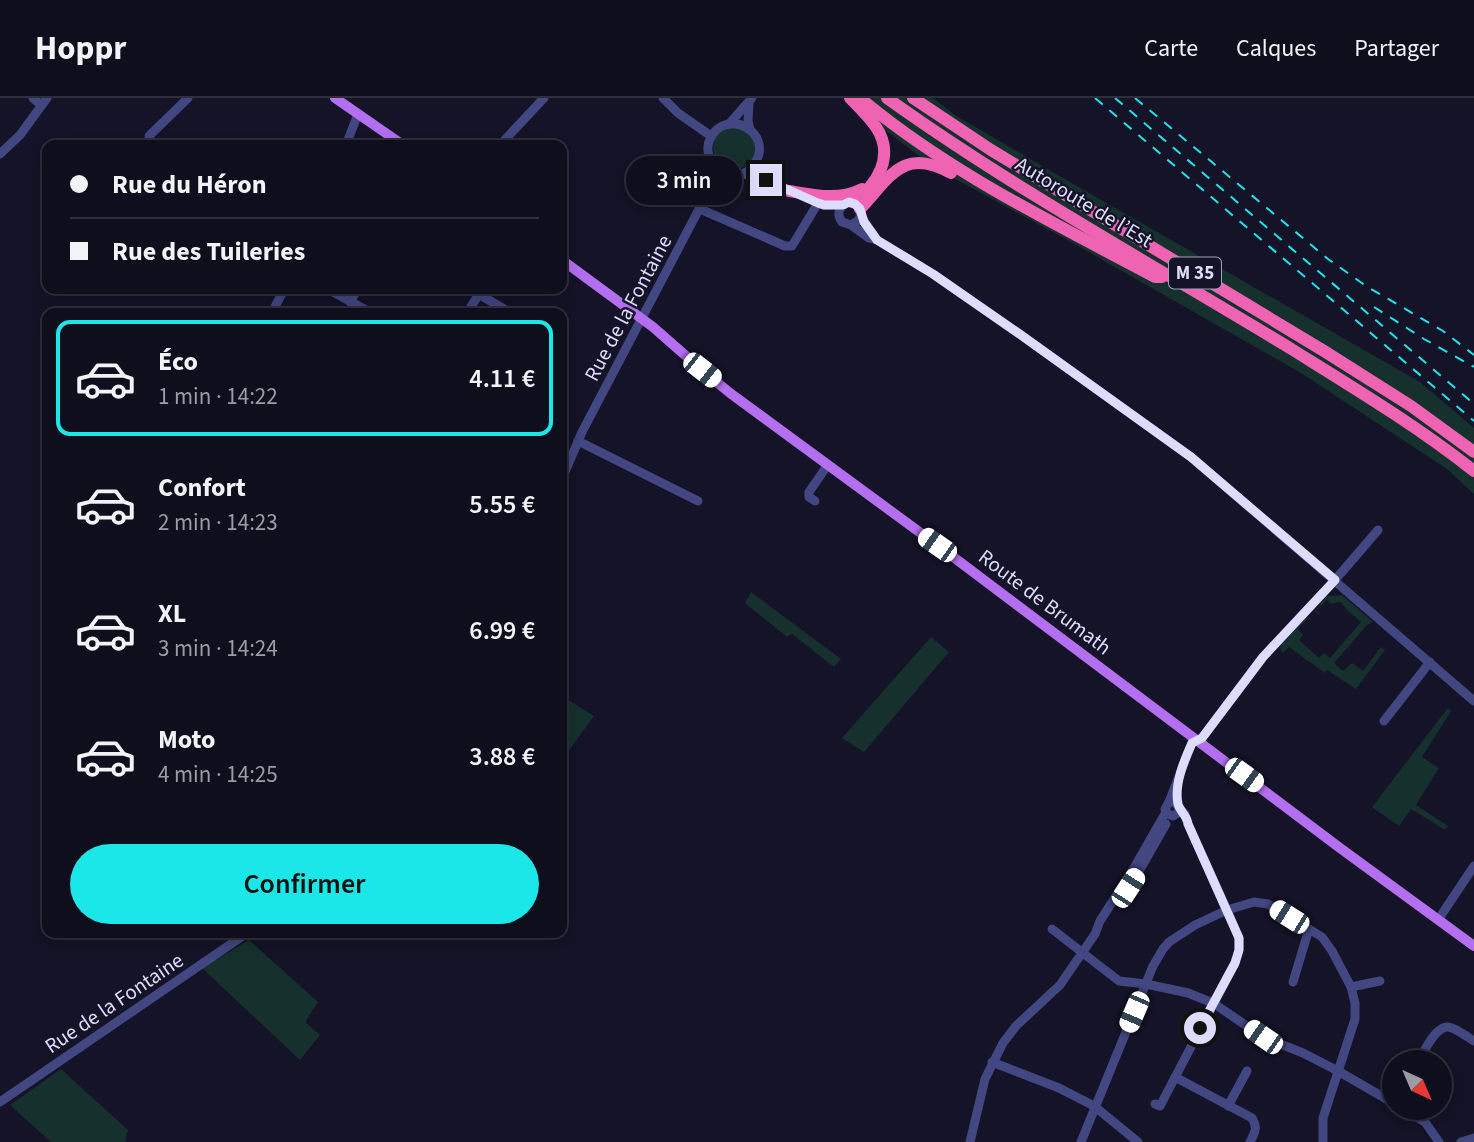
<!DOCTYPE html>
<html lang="fr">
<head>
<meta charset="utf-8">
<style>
  :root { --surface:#0f0e1d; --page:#181726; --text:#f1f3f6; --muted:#9b9ca4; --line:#2f2e3b; --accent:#1be6e8 }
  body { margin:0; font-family:"Source Sans 3",sans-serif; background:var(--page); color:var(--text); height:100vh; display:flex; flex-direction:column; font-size:26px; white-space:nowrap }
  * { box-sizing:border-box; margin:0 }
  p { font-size:23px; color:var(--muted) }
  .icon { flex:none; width:38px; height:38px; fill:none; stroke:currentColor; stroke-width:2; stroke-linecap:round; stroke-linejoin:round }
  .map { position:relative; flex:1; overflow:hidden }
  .details { position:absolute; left:42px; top:210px; width:525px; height:630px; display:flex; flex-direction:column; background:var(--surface); border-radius:14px; box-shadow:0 4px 18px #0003,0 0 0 2px var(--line) }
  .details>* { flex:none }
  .guide { position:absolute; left:42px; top:42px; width:525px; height:154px; border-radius:14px; box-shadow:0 4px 18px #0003,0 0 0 2px var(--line); display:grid; align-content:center; height:154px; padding:0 28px; background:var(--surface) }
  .needle { width:46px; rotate:136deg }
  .buttons { position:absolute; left:1382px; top:952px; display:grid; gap:14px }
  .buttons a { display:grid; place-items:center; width:70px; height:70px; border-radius:50%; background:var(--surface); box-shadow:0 4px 18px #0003,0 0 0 2px var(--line); font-size:35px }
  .end { position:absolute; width:32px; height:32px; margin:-16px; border:9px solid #dddcfc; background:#111; box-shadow:0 0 0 4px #111 }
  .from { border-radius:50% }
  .bubble { position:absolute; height:49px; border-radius:24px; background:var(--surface); box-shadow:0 4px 18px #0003,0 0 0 2px var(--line); font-size:23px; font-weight:600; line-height:49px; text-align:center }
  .car { position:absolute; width:21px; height:42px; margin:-21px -10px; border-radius:9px; box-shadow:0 0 5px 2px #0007; background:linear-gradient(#fff 24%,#345 0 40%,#fff 0 76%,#345 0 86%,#fff 0) }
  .guide b { display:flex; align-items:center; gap:24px; height:66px; font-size:26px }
  .guide b+b { border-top:2px solid var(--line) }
  .guide i { width:18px; height:18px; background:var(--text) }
  ul { padding:12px 0 0; list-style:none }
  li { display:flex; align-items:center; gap:21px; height:116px; margin:0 14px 10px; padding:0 14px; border:4px solid transparent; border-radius:14px }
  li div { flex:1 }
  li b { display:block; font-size:26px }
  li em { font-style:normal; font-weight:600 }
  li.current { border-color:var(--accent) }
  li>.icon { width:63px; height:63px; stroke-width:1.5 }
  .action { display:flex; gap:14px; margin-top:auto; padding:14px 28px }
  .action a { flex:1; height:80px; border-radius:42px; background:var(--accent); color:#111; font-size:28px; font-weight:600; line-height:80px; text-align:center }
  header { display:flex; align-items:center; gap:42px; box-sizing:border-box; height:98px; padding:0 35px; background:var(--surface); border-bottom:2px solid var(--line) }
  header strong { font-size:33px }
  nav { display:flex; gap:38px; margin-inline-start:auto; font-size:24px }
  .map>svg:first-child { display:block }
  .green { fill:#16302d }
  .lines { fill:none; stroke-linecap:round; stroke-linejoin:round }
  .minor { stroke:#424681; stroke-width:9 }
  .major { stroke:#b46ef0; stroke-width:10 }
  .highway { stroke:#ef63b3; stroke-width:12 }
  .rail { stroke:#1be6e8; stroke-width:2; stroke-dasharray:10 9; stroke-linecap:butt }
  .route { stroke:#dddcfc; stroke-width:9 }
  .labels { text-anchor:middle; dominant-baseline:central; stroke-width:5; stroke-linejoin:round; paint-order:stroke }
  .shield { fill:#141327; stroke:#a1a0bc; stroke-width:2 }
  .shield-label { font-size:19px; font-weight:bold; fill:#dddcfc }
  .street-label { font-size:21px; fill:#dddcfc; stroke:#141327 }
</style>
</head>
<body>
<header>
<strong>Hoppr</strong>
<nav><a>Carte</a><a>Calques</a><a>Partager</a></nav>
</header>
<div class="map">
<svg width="1474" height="1044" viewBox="0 0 1474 1044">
  <rect width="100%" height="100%" fill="#141327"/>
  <!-- green -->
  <g class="green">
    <path d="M843,0H933L955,17L1082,91L1420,284L1474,330V396L1447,371L1301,275L1071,144L935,70Z"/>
    <circle cx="734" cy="50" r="21"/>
    <path d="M751,494L841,561L834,569L792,536L787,539L745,505Z"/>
    <path d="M1342,497L1373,524L1367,527L1334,565L1343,573L1352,565L1363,573L1381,549L1385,552L1356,591L1327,572L1325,575L1289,549L1283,555L1280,550L1281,547L1306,520L1309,519L1313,523L1308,520L1298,531L1303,537L1299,542L1319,560L1324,555L1330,560L1361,524L1346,511L1341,504H1337L1332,506L1327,502L1316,512L1320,516L1319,517L1315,513L1327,498Z"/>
    <path d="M931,539L949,554L864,654L842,640Z"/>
    <path d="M562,598L594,618L564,659L562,658Z"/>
    <path d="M1448,610L1451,613L1422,659L1439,670L1416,707L1448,728L1445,732L1411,711L1399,728L1372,709Z"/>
    <path d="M249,842L318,904L307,921L306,925L320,937L300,962L202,870Z"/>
    <path d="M61,971L128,1032L125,1044H51L10,1007Z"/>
  </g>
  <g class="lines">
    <!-- minor -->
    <g class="minor">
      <path d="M33,0L41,7"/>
      <path d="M663,0L678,15L711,38"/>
      <path d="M749,5L748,23L750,32"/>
      <path d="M729,26L752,0"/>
      <path d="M149,38L188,0"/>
      <path d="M346,47L358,16"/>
      <path d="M500,47L544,0"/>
      <path d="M0,56L20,37L47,0"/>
      <path d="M743,76L766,82L795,95"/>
      <path d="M814,103L824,107H843"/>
      <path d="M700,111L785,148H792L818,105"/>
      <path d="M861,118L876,141"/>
      <path d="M851,127L859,122L861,114L858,108L849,104C839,107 836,116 842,124L851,127L869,140L877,142L933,176L1021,237L1191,359L1474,603"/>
      <path d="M328,191L371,215"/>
      <path d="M470,191L511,215"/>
      <path d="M350,204L358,191"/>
      <path d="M272,215L284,191"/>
      <path d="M467,215L479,196"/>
      <path d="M578,343L698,403"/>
      <path d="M562,381L582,334L708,94C709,85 711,77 710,68C710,58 705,51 710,41C726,7 776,36 754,66C751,71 747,74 742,76C735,78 728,78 721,79L708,94"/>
      <path d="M815,403L809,399V394L827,368"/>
      <path d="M1384,623L1430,564"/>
      <path d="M1169,704L1192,645L1202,640L1263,559L1335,482L1378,432"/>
      <path d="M1138,775L1166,726"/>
      <path d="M1438,822L1474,768"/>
      <path d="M1052,831L1119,883L1146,886L1188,895L1213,905L1263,939L1303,955L1338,973L1395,1006"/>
      <path d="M1293,884L1309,831"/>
      <path d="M1351,889L1380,883"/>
      <path d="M992,964L1059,990L1094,1008L1138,1044"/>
      <path d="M1418,964C1424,954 1435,928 1448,929C1456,930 1466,938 1474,943"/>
      <path d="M1175,979L1252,1020C1258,1030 1255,1034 1250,1044"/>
      <path d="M0,1004L247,835"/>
      <path d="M1155,1006L1160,1008L1235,865L1239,852V840L1227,812L1188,726L1185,716L1174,704H1169L1165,711L1168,716L1173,718L1178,715L1179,710"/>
      <path d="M1228,1008L1247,973"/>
      <path d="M1401,1010L1425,1024L1439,1044"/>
      <path d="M970,1044L985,981L1003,945L1016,928L1060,887L1095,836L1100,823L1134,770L1166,714"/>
      <path d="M1081,1044L1153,868L1163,851L1169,844L1195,827L1227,812L1254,804L1268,806L1322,839L1332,853L1351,889L1355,905V921L1323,1020V1044"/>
      <path d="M1461,1044L1474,1040"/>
    </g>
    <!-- major -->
    <g class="major">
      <path d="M335,0L403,47"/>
      <path d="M562,162L653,229L702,272L730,295L952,458L1340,750L1474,848"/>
    </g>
    <!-- highway -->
    <g class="highway">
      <path d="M850,0C859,9 869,19 876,29C895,57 878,88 852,104"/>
      <path d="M860,0C948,74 1054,125 1155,179H1162"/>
      <path d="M887,0C1017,93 1157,169 1293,252C1354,290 1417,328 1474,373"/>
      <path d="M913,0L991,52L1324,253L1411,308L1474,354"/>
      <path d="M789,93C814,97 838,103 862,91"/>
      <path d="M860,111C891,78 903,49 951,75"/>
    </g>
    <!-- rail -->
    <g class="rail">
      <path d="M1095,0L1474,323"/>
      <path d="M1115,0L1474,306"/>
      <path d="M1135,0L1328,161L1366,188L1443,233L1474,257"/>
      <path d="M1374,209L1424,241L1474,269"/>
    </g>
  </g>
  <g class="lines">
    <!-- route -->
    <path class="route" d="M766,82L818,105L824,107H843L849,104L855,106L860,111L864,124L877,142L933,176L1021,237L1191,359L1335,482L1263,559L1202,640L1192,645C1184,663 1174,686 1178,706C1180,714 1187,717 1188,726L1239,840V852L1235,865L1200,930"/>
  </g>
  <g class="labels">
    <!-- shield labels -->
    <rect class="shield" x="1169" y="159.5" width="52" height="31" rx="5"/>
    <g class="shield-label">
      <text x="1195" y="175">M 35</text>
    </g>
    <!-- street labels -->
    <g class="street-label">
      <text transform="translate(1084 104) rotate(31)">Autoroute de l’Est</text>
      <text transform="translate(628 210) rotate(-62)">Rue de la Fontaine</text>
      <text transform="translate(1045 504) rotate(37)">Route de Brumath</text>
      <text transform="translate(114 905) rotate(-34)">Rue de la Fontaine</text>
    </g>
  </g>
</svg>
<div class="buttons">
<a><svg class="needle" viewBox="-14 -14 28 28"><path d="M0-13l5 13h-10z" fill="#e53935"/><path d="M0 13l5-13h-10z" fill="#9b9ca4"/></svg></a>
</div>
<i class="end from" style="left:1200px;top:930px"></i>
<i class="end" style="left:766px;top:82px"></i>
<div class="bubble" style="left:626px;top:58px;width:116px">3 min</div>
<i class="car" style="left:702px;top:272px;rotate:128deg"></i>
<i class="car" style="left:937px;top:447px;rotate:305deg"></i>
<i class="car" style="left:1244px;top:677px;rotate:126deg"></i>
<i class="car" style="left:1128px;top:790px;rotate:33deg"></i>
<i class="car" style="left:1289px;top:819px;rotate:302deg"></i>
<i class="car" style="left:1134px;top:914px;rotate:203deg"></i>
<i class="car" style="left:1263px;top:939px;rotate:305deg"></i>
<div class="guide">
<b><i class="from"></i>Rue du Héron</b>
<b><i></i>Rue des Tuileries</b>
</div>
<section class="details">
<ul>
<li class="current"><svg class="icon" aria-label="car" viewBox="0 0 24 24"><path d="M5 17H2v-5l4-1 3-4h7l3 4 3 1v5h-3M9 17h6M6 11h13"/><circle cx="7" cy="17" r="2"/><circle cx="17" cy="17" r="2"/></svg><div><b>Éco</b><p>1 min · 14:22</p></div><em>4.11 €</em></li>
<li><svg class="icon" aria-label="car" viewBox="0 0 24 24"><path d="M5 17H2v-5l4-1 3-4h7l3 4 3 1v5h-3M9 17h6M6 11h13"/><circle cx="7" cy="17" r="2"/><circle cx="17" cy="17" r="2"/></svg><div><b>Confort</b><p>2 min · 14:23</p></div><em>5.55 €</em></li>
<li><svg class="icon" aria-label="car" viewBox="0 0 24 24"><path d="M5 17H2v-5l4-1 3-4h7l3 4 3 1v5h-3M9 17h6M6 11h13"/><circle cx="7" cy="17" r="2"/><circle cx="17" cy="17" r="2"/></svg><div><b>XL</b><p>3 min · 14:24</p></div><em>6.99 €</em></li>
<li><svg class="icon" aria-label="car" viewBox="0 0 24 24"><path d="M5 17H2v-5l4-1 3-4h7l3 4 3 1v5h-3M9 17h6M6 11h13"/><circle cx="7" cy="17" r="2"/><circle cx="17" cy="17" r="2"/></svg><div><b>Moto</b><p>4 min · 14:25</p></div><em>3.88 €</em></li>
</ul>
<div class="action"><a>Confirmer</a></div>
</section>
</div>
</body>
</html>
